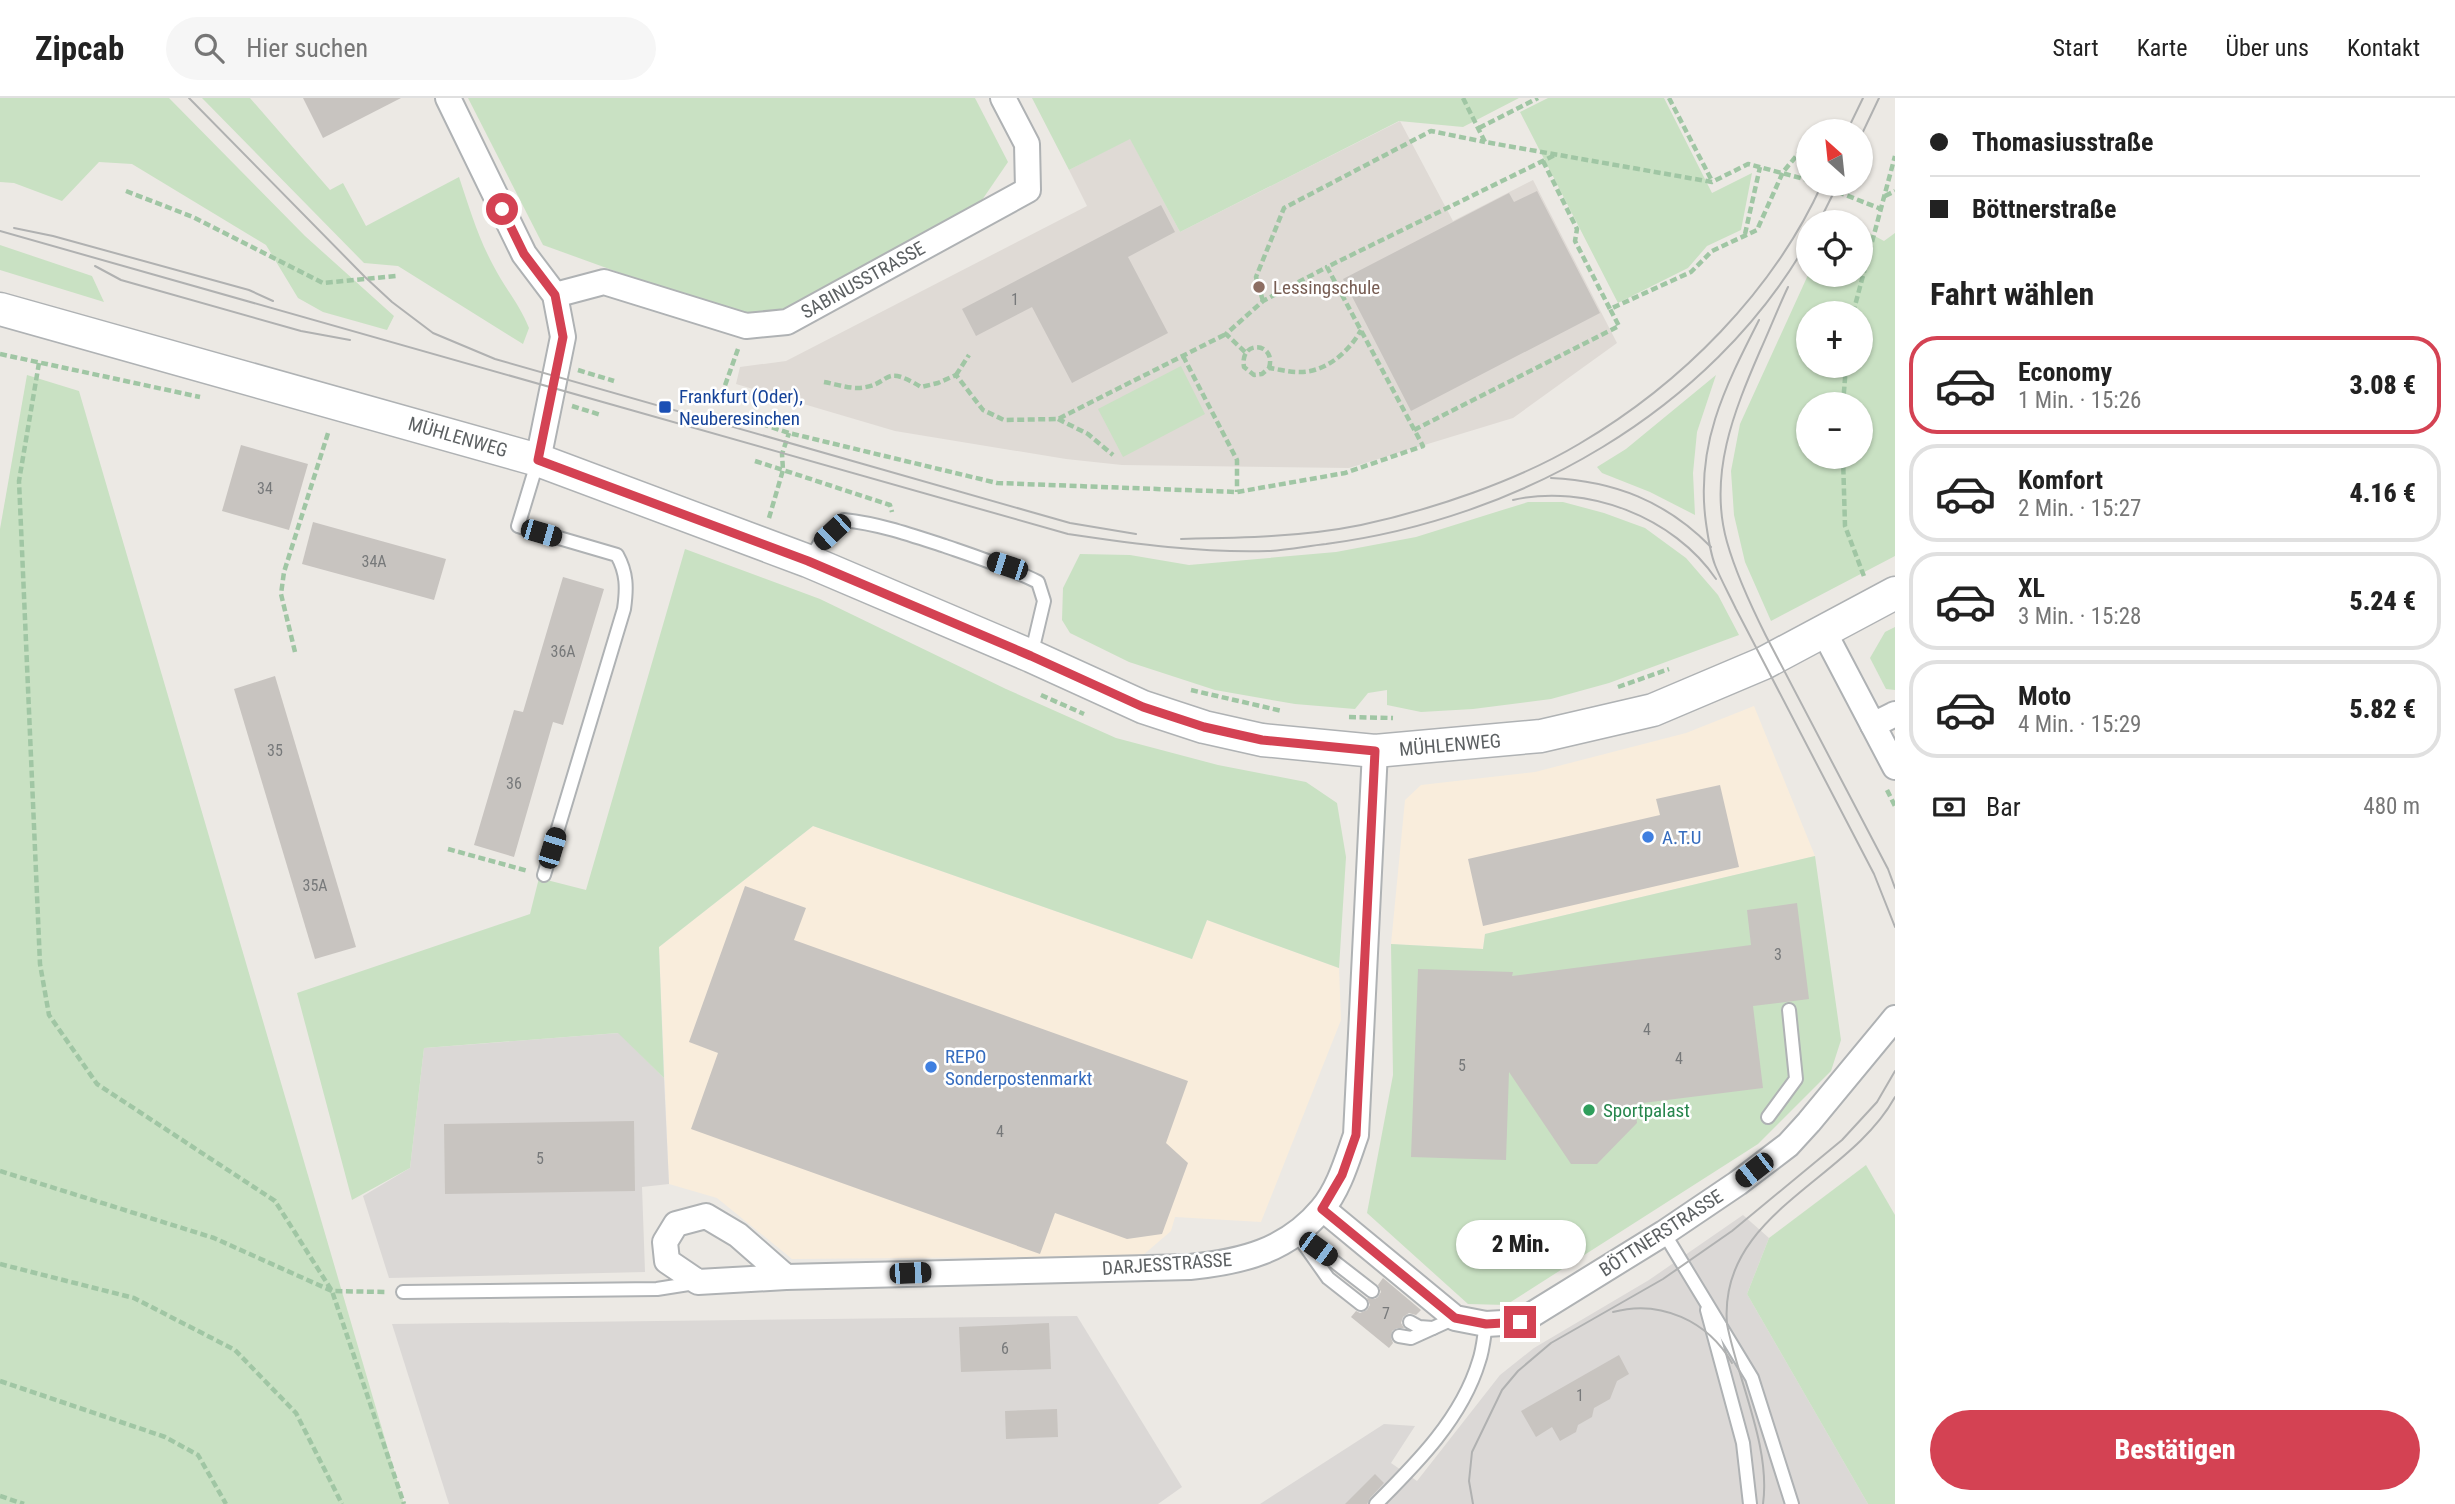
<!DOCTYPE html>
<html lang="de">
<head>
<meta charset="utf-8">
<style>
  :root { --surface:#fff; --page:#f6f6f6; --text:#222; --muted:#767676; --line:#e0e0e0; --accent:#d44253 }
  body { margin:0; font-family:"Roboto Condensed",sans-serif; background:var(--page); color:var(--text); height:100vh; display:flex; flex-direction:column; font-size:26px; white-space:nowrap }
  * { box-sizing:border-box; margin:0 }
  p { font-size:23px; color:var(--muted) }
  .icon { flex:none; width:38px; height:38px; fill:none; stroke:currentColor; stroke-width:2; stroke-linecap:round; stroke-linejoin:round }
  .map { position:relative; flex:1; overflow:hidden }
  .sheet { display:flex; flex-direction:column; background:var(--surface); width:560px }
  .sheet>* { flex:none }
  .top-card { display:grid; align-content:center; height:154px; padding:0 35px; background:var(--surface) }
  .needle { width:46px; rotate:333deg }
  .buttons { position:absolute; left:1796px; top:21px; display:grid; gap:14px }
  .buttons a { display:grid; place-items:center; width:77px; height:77px; border-radius:50%; background:var(--surface); box-shadow:0 2px 5px #0004; font-size:35px }
  .end { position:absolute; width:32px; height:32px; margin:-16px; border:9px solid #d44253; background:#fff; box-shadow:0 0 0 4px #fff }
  .from { border-radius:50% }
  .bubble { position:absolute; height:49px; border-radius:24px; background:var(--surface); box-shadow:0 2px 5px #0004; font-size:23px; font-weight:800; line-height:49px; text-align:center }
  .car { position:absolute; width:21px; height:42px; margin:-21px -10px; border-radius:9px; box-shadow:0 0 5px 2px #0007; background:linear-gradient(#222 24%,#8ab4d8 0 40%,#222 0 76%,#8ab4d8 0 86%,#222 0) }
  .top-card b { display:flex; align-items:center; gap:24px; height:66px; font-size:26px }
  .top-card b+b { border-top:2px solid var(--line) }
  .top-card i { width:18px; height:18px; background:var(--text) }
  ul { padding:0; list-style:none }
  li { display:flex; align-items:center; gap:21px; height:98px; margin:0 14px 10px; padding:0 21px; border:4px solid var(--line); border-radius:28px }
  li div { flex:1 }
  li b { display:block; font-size:26px }
  li em { font-style:normal; font-weight:800 }
  li.active { border-color:var(--accent) }
  li>.icon { width:63px; height:63px; stroke-width:1.5 }
  h2 { padding:0 35px; font-size:32px; line-height:84px }
  .pay { display:flex; align-items:center; gap:18px; height:77px; padding:0 35px; font-size:26px }
  .pay p { margin-inline-start:auto }
  .button { display:flex; gap:14px; margin-top:auto; padding:14px 35px }
  .button a { flex:1; height:80px; border-radius:42px; background:var(--accent); color:#fff; font-size:28px; font-weight:800; line-height:80px; text-align:center }
  header { display:flex; align-items:center; gap:42px; box-sizing:border-box; height:98px; padding:0 35px; background:var(--surface); border-bottom:2px solid var(--line) }
  header strong { font-size:33px }
  nav { display:flex; gap:38px; margin-inline-start:auto; font-size:24px }
  .search { width:490px; height:63px; background:var(--page); display:flex; align-items:center; gap:18px; box-sizing:border-box; padding:0 24px; border-radius:38px; color:var(--muted); font-size:26px }
  main { display:flex; flex:1; min-height:0 }
  .map>svg:first-child { display:block }
  .commercial { fill:#f9eddc }
  .industrial { fill:#dbd8d6 }
  .education { fill:#dfdad5 }
  .green { fill:#c9e1c3; fill-rule:evenodd }
  .building { fill:#c8c4c0 }
  .lines { fill:none; stroke-linecap:round; stroke-linejoin:round }
  .service-casing { stroke:#afb2b4; stroke-width:16 }
  .minor-casing { stroke:#afb2b4; stroke-width:28 }
  .tertiary-casing { stroke:#afb2b4; stroke-width:35 }
  .path { stroke:#a0c6a4; stroke-width:4.5; stroke-dasharray:7 3.5; stroke-linecap:butt }
  .service { stroke:#fff; stroke-width:12 }
  .minor { stroke:#fff; stroke-width:24 }
  .tertiary { stroke:#fff; stroke-width:32 }
  .tram { stroke:#b0b1b1; stroke-width:2 }
  .route { stroke:#d44253; stroke-width:9 }
  .education-dot { fill:#8d6e63; stroke:#fff; stroke-width:2.5 }
  .transit-dot { fill:#1a4fb4; stroke:#fff; stroke-width:2.5 }
  .shop-dot { fill:#3f7fe0; stroke:#fff; stroke-width:2.5 }
  .leisure-dot { fill:#2e9e5b; stroke:#fff; stroke-width:2.5 }
  .labels { text-anchor:middle; dominant-baseline:central; stroke-width:5; stroke-linejoin:round; paint-order:stroke }
  .number-label { font-size:16px; fill:#77797a }
  .street-label { font-size:19px; fill:#5c6062; stroke:#fff }
  .education-label { font-size:19px; fill:#785e54; stroke:#fff; text-anchor:start }
  .transit-label { font-size:19px; fill:#164399; stroke:#fff; text-anchor:start }
  .shop-label { font-size:19px; fill:#366cbe; stroke:#fff; text-anchor:start }
  .leisure-label { font-size:19px; fill:#27864d; stroke:#fff; text-anchor:start }
</style>
</head>
<body>
<header>
<strong>Zipcab</strong>
<div class="search"><svg class="icon" aria-label="search" viewBox="0 0 24 24"><circle cx="10" cy="10" r="6"/><path d="M15 15l6 6"/></svg>Hier suchen</div>
<nav><a>Start</a><a>Karte</a><a>Über uns</a><a>Kontakt</a></nav>
</header>
<main>
<div class="map">
<svg width="1895" height="1406" viewBox="0 0 1895 1406">
  <rect width="100%" height="100%" fill="#ece9e4"/>
  <!-- commercial -->
  <g class="commercial">
    <path d="M1754,608L1815,758L1485,836L1483,851L1391,846L1405,702L1421,687L1535,674L1686,635Z"/>
    <path d="M813,728L1192,861L1207,822L1339,870L1341,922L1261,1124L1175,1119L1171,1133L1142,1158L792,1161L717,1100L669,1086L659,849Z"/>
  </g>
  <!-- industrial -->
  <g class="industrial">
    <path d="M619,935L664,980L669,1086L642,1089L645,1174L389,1180L363,1098L410,1070L424,950Z"/>
    <path d="M1743,1117L1769,1140L1747,1196L1868,1406H1260L1384,1326L1415,1328L1391,1365L1417,1383L1500,1277L1534,1250L1649,1182Z"/>
    <path d="M1077,1218L1182,1389L1158,1406H449L392,1226Z"/>
  </g>
  <!-- education -->
  <path class="education" d="M1400,23L1453,123L1533,82L1617,245L1513,320L1349,370L1122,367L1066,361L895,333L736,286L740,269L786,263L1087,108L1069,72L1130,40L1180,134Z"/>
  <!-- green -->
  <g class="green">
    <path d="M0,0H169L305,138L394,218L387,232L323,214L298,200L266,147L132,66L99,64L62,103L14,85L0,84Z"/>
    <path d="M202,0H250L330,92L343,85L366,128L459,79C469,109 478,139 493,167C504,189 520,207 529,230L523,246L398,168L364,165Z"/>
    <path d="M468,0H975L1008,64L980,105L783,212L751,217L695,202L543,147Z"/>
    <path d="M1032,0H1519L1463,29L1399,23L1180,134L1130,41L1069,72Z"/>
    <path d="M1548,0H1664L1712,95L1752,75L1741,132L1707,148L1688,170L1618,205L1520,14Z"/>
    <path d="M1860,130L1884,143L1895,135V458L1771,523L1745,464L1734,417L1731,373L1740,326L1808,177H1860ZM1808,215H1860V268H1808ZM1808,306H1860V359H1808Z"/>
    <path d="M0,147L92,178L104,204L0,172Z"/>
    <path d="M1181,268L1205,316L1123,359L1098,311Z"/>
    <path d="M27,277L79,293L404,1406H0V431Z"/>
    <path d="M1716,277L1697,334L1693,375L1695,417L1650,394L1602,375L1597,369L1626,351Z"/>
    <path d="M1528,404H1563L1604,415L1645,430L1686,460L1718,497L1739,537L1609,585L1551,601L1473,611L1421,614L1387,607V592L1368,595L1355,611L1295,606L1215,592L1129,564L1070,535L1062,522L1063,490L1080,456L1130,457L1189,467L1336,454L1416,439Z"/>
    <path d="M685,451L820,501L1006,591L1116,640L1218,667L1306,684L1337,705L1346,759L1339,870L1207,822L1192,861L813,728L659,849L664,980L618,935L424,950L410,1070L352,1102L297,895L530,816L539,780L586,792Z"/>
    <path d="M1895,529V592L1886,591L1870,560L1885,534Z"/>
    <path d="M1815,758L1841,942L1831,973L1758,1046L1506,1207L1468,1206L1367,1115L1393,977L1391,846L1483,851L1485,836Z"/>
    <path d="M1866,1067L1895,1117V1406H1868L1747,1196L1769,1140Z"/>
  </g>
  <!-- building -->
  <g class="building">
    <path d="M303,0H401L323,40Z"/>
    <path d="M1537,93L1600,215L1411,313L1343,181L1509,95L1514,104Z"/>
    <path d="M1161,107L1175,134L1128,159L1168,235L1072,285L1032,209L976,238L962,211Z"/>
    <path d="M241,347L308,366L289,432L222,413Z"/>
    <path d="M313,424L446,461L434,502L302,466Z"/>
    <path d="M563,479L604,491L563,627L553,624L514,759L474,747L514,612L523,614Z"/>
    <path d="M275,578L356,849L315,861L234,591Z"/>
    <path d="M1720,687L1739,769L1483,828L1468,761L1660,717L1656,701Z"/>
    <path d="M745,788L806,810L794,842L1188,983L1166,1045L1188,1065L1162,1136L1127,1141L1055,1115L1040,1156L691,1031L718,955L689,944Z"/>
    <path d="M1797,805L1809,901L1753,908L1763,990L1635,1006L1637,1025L1597,1066H1571L1509,974L1506,1062L1411,1059L1418,871L1513,874L1512,878L1751,847L1747,812Z"/>
    <path d="M634,1023L635,1093L445,1096L444,1026Z"/>
    <path d="M1383,1180L1421,1212L1416,1217L1409,1215L1403,1219L1401,1225L1404,1230H1397L1392,1233L1391,1240L1393,1245L1389,1250L1351,1219L1356,1213L1360,1215L1367,1212L1370,1207L1367,1200L1375,1201L1378,1199L1381,1194L1378,1187Z"/>
    <path d="M1049,1225L1051,1271L961,1274L959,1229Z"/>
    <path d="M1619,1257L1629,1276L1617,1283L1610,1301L1594,1310L1592,1319L1578,1327L1576,1334L1560,1343L1552,1329L1536,1339L1521,1313Z"/>
    <path d="M1057,1311L1058,1339L1006,1341L1005,1313Z"/>
    <path d="M1375,1376L1384,1385L1370,1400L1367,1406H1345Z"/>
  </g>
  <g class="lines">
    <!-- service casing -->
    <g class="service-casing">
      <g id="service">
        <path d="M538,362L518,428L617,457C627,475 627,490 624,511L544,777"/>
        <path d="M809,463L820,445L844,422C880,426 911,437 945,448C977,459 1008,469 1038,484L1044,503L1031,558"/>
        <path d="M1768,1019L1796,981L1789,912"/>
        <path d="M1296,1135L1328,1180L1361,1206"/>
        <path d="M1664,1135L1752,1280L1792,1406"/>
        <path d="M1305,1141L1372,1193"/>
        <path d="M403,1194L657,1191L695,1185"/>
        <path d="M1707,1212L1743,1345L1750,1406"/>
        <path d="M1410,1224L1419,1229L1433,1230"/>
        <path d="M1399,1238L1411,1240L1455,1220"/>
        <path d="M1376,1406C1417,1365 1462,1320 1479,1263C1483,1252 1484,1238 1486,1226"/>
      </g>
    </g>
    <!-- minor casing -->
    <g class="minor-casing">
      <g id="minor">
        <path d="M448,0L524,156L555,197L563,239L538,362"/>
        <path d="M555,197L604,184L746,228L787,224L1028,92L1027,46L1003,0"/>
        <path d="M1823,532L1895,669"/>
        <path d="M1873,627L1895,616"/>
        <path d="M1323,1111L1455,1220L1486,1226L1520,1224L1664,1135L1738,1085L1788,1047L1809,1024L1895,920"/>
        <path d="M786,1179L738,1137L706,1118L676,1126L665,1144L667,1163L698,1184L786,1179L1190,1169C1241,1164 1287,1153 1322,1111C1339,1091 1347,1062 1356,1037L1375,653"/>
      </g>
    </g>
    <!-- tertiary casing -->
    <g class="tertiary-casing">
      <path id="tertiary" d="M0,211L538,362L808,463L1031,558L1143,609L1204,629L1262,642L1375,653L1541,638L1653,612L1764,565L1895,495"/>
    </g>
    <!-- path -->
    <g class="path">
      <path d="M1463,0L1485,44L1712,84L1748,66L1808,82"/>
      <path d="M1669,0L1712,83"/>
      <path d="M1479,30L1538,0"/>
      <path d="M1821,33L1833,24"/>
      <path d="M1543,63L1577,131L1575,143L1610,211L1691,174L1712,153L1757,132L1783,74L1808,44"/>
      <path d="M1818,86L1881,111"/>
      <path d="M126,93L193,119L323,185L396,178"/>
      <path d="M1885,98L1895,93"/>
      <path d="M1745,136L1760,69"/>
      <path d="M1263,203L1256,179L1284,110L1431,33L1485,44"/>
      <path d="M1853,215L1895,58"/>
      <path d="M1245,254L1226,236L1263,203L1327,169"/>
      <path d="M0,256L200,299"/>
      <path d="M1183,258L1237,362V394"/>
      <path d="M39,265L19,383L40,866L49,917L97,986L275,1103L332,1193L404,1406"/>
      <path d="M1269,270C1277,244 1239,241 1244,269L1254,277L1262,276L1269,270C1278,271 1288,274 1298,274C1325,275 1349,254 1361,232"/>
      <path d="M578,272L614,283"/>
      <path d="M956,277L969,257"/>
      <path d="M824,284C835,286 847,290 858,290C893,288 880,264 921,289L938,285L956,277L983,312L1004,322L1058,321L1226,236"/>
      <path d="M1843,306L1846,268"/>
      <path d="M718,307L738,251"/>
      <path d="M572,308L601,317"/>
      <path d="M1058,321L1088,336L1113,357"/>
      <path d="M762,326L789,335L997,385L1237,394L1345,375L1423,348L1327,169L1557,56"/>
      <path d="M1414,332L1619,228L1610,211"/>
      <path d="M1843,359L1845,428L1865,481"/>
      <path d="M755,363L783,372L782,356L789,335"/>
      <path d="M769,420L783,372L890,407L892,414"/>
      <path d="M295,554L281,496L284,474L329,332"/>
      <path d="M1618,589L1669,571"/>
      <path d="M1191,592L1282,613"/>
      <path d="M1041,597L1084,616"/>
      <path d="M1349,619L1393,620"/>
      <path d="M1887,692L1895,708"/>
      <path d="M448,751L528,773"/>
      <path d="M0,1073L214,1140L332,1193L387,1194"/>
      <path d="M0,1166L134,1200L235,1252L296,1315L342,1406"/>
      <path d="M0,1283L165,1339L198,1357L226,1406"/>
      <path d="M0,1398L24,1406"/>
    </g>
    <!-- service -->
    <use href="#service" class="service"/>
    <!-- minor -->
    <use href="#minor" class="minor"/>
    <!-- tertiary -->
    <use href="#tertiary" class="tertiary"/>
    <!-- tram -->
    <g class="tram">
      <path d="M189,0L365,179L392,204L433,235L495,261L1070,425L1136,436"/>
      <path d="M1847,33L1863,0"/>
      <path d="M1860,40L1879,0"/>
      <path d="M1819,124L1838,86"/>
      <path d="M14,130L53,138L249,192L273,203"/>
      <path d="M0,133L1068,436C1135,446 1201,455 1268,453C1288,452 1307,448 1326,446C1518,421 1710,314 1808,143"/>
      <path d="M95,168L121,182L301,233L350,242"/>
      <path d="M1788,189C1778,210 1770,231 1760,253C1734,313 1708,377 1727,444C1736,476 1751,508 1766,538L1888,771L1895,790"/>
      <path d="M1759,222C1725,289 1695,347 1706,425C1708,439 1710,454 1715,467C1721,482 1729,496 1736,511L1874,776L1895,829"/>
      <path d="M1551,380C1614,383 1666,403 1711,449"/>
      <path d="M1513,402C1586,385 1674,419 1716,481"/>
      <path d="M1181,441C1241,440 1302,439 1361,427C1431,412 1517,383 1579,346C1681,286 1773,194 1822,86"/>
      <path d="M1613,1214C1660,1201 1708,1223 1732,1265"/>
      <path d="M1473,1406L1469,1383L1472,1354L1502,1292L1518,1273L1551,1245L1663,1181L1732,1133L1842,1042L1877,1004L1895,973"/>
      <path d="M1763,1406C1771,1349 1738,1283 1727,1226C1718,1115 1849,1083 1895,999"/>
    </g>
  </g>
  <g class="lines">
    <!-- route -->
    <path class="route" d="M502,111L524,156L555,197L563,239L538,362L808,463L1031,558L1143,609L1204,629L1262,642L1375,653L1356,1037L1342,1077L1322,1111L1455,1220L1486,1226L1520,1224"/>
  </g>
  <!-- markers -->
  <circle class="education-dot" cx="1259" cy="189" r="7"/>
  <rect class="transit-dot" x="658" y="302" width="14" height="14" rx="3.5"/>
  <g class="shop-dot">
    <circle cx="1648" cy="739" r="7"/>
    <circle cx="931" cy="969" r="7"/>
  </g>
  <circle class="leisure-dot" cx="1589" cy="1012" r="7"/>
  <g class="labels">
    <!-- number labels -->
    <g class="number-label">
      <text x="1015" y="201">1</text>
      <text x="265" y="390">34</text>
      <text x="374" y="463">34A</text>
      <text x="563" y="553">36A</text>
      <text x="275" y="652">35</text>
      <text x="514" y="685">36</text>
      <text x="315" y="787">35A</text>
      <text x="1778" y="856">3</text>
      <text x="1647" y="931">4</text>
      <text x="1679" y="960">4</text>
      <text x="1462" y="967">5</text>
      <text x="1000" y="1033">4</text>
      <text x="540" y="1060">5</text>
      <text x="1386" y="1215">7</text>
      <text x="1005" y="1250">6</text>
      <text x="1580" y="1297">1</text>
    </g>
    <!-- street labels -->
    <g class="street-label">
      <text transform="translate(863 182) rotate(-29)">SABINUSSTRASSE</text>
      <text transform="translate(458 339) rotate(16)">MÜHLENWEG</text>
      <text transform="translate(1450 647) rotate(-5)">MÜHLENWEG</text>
      <text transform="translate(1661 1135) rotate(-33)">BÖTTNERSTRASSE</text>
      <text transform="translate(1167 1166) rotate(-4)">DARJESSTRASSE</text>
    </g>
    <!-- education labels -->
    <g class="education-label">
      <text x="1273" y="189">Lessingschule</text>
    </g>
    <!-- transit labels -->
    <g class="transit-label">
      <text x="679" y="298">Frankfurt (Oder),<tspan x="679" dy="22">Neuberesinchen</tspan></text>
    </g>
    <!-- shop labels -->
    <g class="shop-label">
      <text x="1662" y="739">A.T.U</text>
      <text x="945" y="958">REPO<tspan x="945" dy="22">Sonderpostenmarkt</tspan></text>
    </g>
    <!-- leisure labels -->
    <g class="leisure-label">
      <text x="1603" y="1012">Sportpalast</text>
    </g>
  </g>
</svg>
<div class="buttons">
<a><svg class="needle" viewBox="-14 -14 28 28"><path d="M0-13l5 13h-10z" fill="#e53935"/><path d="M0 13l5-13h-10z" fill="#767676"/></svg></a>
<a><svg class="icon" aria-label="locate" viewBox="0 0 24 24"><circle cx="12" cy="12" r="6"/><path d="M12 2v4M12 18v4M2 12h4M18 12h4"/></svg></a>
<a>+</a>
<a>−</a>
</div>
<i class="end from" style="left:502px;top:111px"></i>
<i class="end" style="left:1520px;top:1224px"></i>
<div class="bubble" style="left:1456px;top:1122px;width:130px">2 Min.</div>
<i class="car" style="left:832px;top:434px;rotate:227deg"></i>
<i class="car" style="left:541px;top:435px;rotate:106deg"></i>
<i class="car" style="left:1007px;top:468px;rotate:288deg"></i>
<i class="car" style="left:552px;top:750px;rotate:17deg"></i>
<i class="car" style="left:1754px;top:1072px;rotate:232deg"></i>
<i class="car" style="left:1318px;top:1151px;rotate:126deg"></i>
<i class="car" style="left:910px;top:1175px;rotate:88deg"></i>
</div>
<section class="sheet">
<div class="top-card">
<b><i class="from"></i>Thomasiusstraße</b>
<b><i></i>Böttnerstraße</b>
</div>
<h2>Fahrt wählen</h2>
<ul>
<li class="active"><svg class="icon" aria-label="car" viewBox="0 0 24 24"><path d="M5 17H2v-5l4-1 3-4h7l3 4 3 1v5h-3M9 17h6M6 11h13"/><circle cx="7" cy="17" r="2"/><circle cx="17" cy="17" r="2"/></svg><div><b>Economy</b><p>1 Min. · 15:26</p></div><em>3.08 €</em></li>
<li><svg class="icon" aria-label="car" viewBox="0 0 24 24"><path d="M5 17H2v-5l4-1 3-4h7l3 4 3 1v5h-3M9 17h6M6 11h13"/><circle cx="7" cy="17" r="2"/><circle cx="17" cy="17" r="2"/></svg><div><b>Komfort</b><p>2 Min. · 15:27</p></div><em>4.16 €</em></li>
<li><svg class="icon" aria-label="car" viewBox="0 0 24 24"><path d="M5 17H2v-5l4-1 3-4h7l3 4 3 1v5h-3M9 17h6M6 11h13"/><circle cx="7" cy="17" r="2"/><circle cx="17" cy="17" r="2"/></svg><div><b>XL</b><p>3 Min. · 15:28</p></div><em>5.24 €</em></li>
<li><svg class="icon" aria-label="car" viewBox="0 0 24 24"><path d="M5 17H2v-5l4-1 3-4h7l3 4 3 1v5h-3M9 17h6M6 11h13"/><circle cx="7" cy="17" r="2"/><circle cx="17" cy="17" r="2"/></svg><div><b>Moto</b><p>4 Min. · 15:29</p></div><em>5.82 €</em></li>
</ul>
<div class="pay"><svg class="icon" aria-label="cash" viewBox="0 0 24 24"><path d="M3 7h18v10H3z"/><circle cx="12" cy="12" r="2"/></svg>Bar<p>480 m</p></div>
<div class="button"><a>Bestätigen</a></div>
</section>
</main>
</body>
</html>
